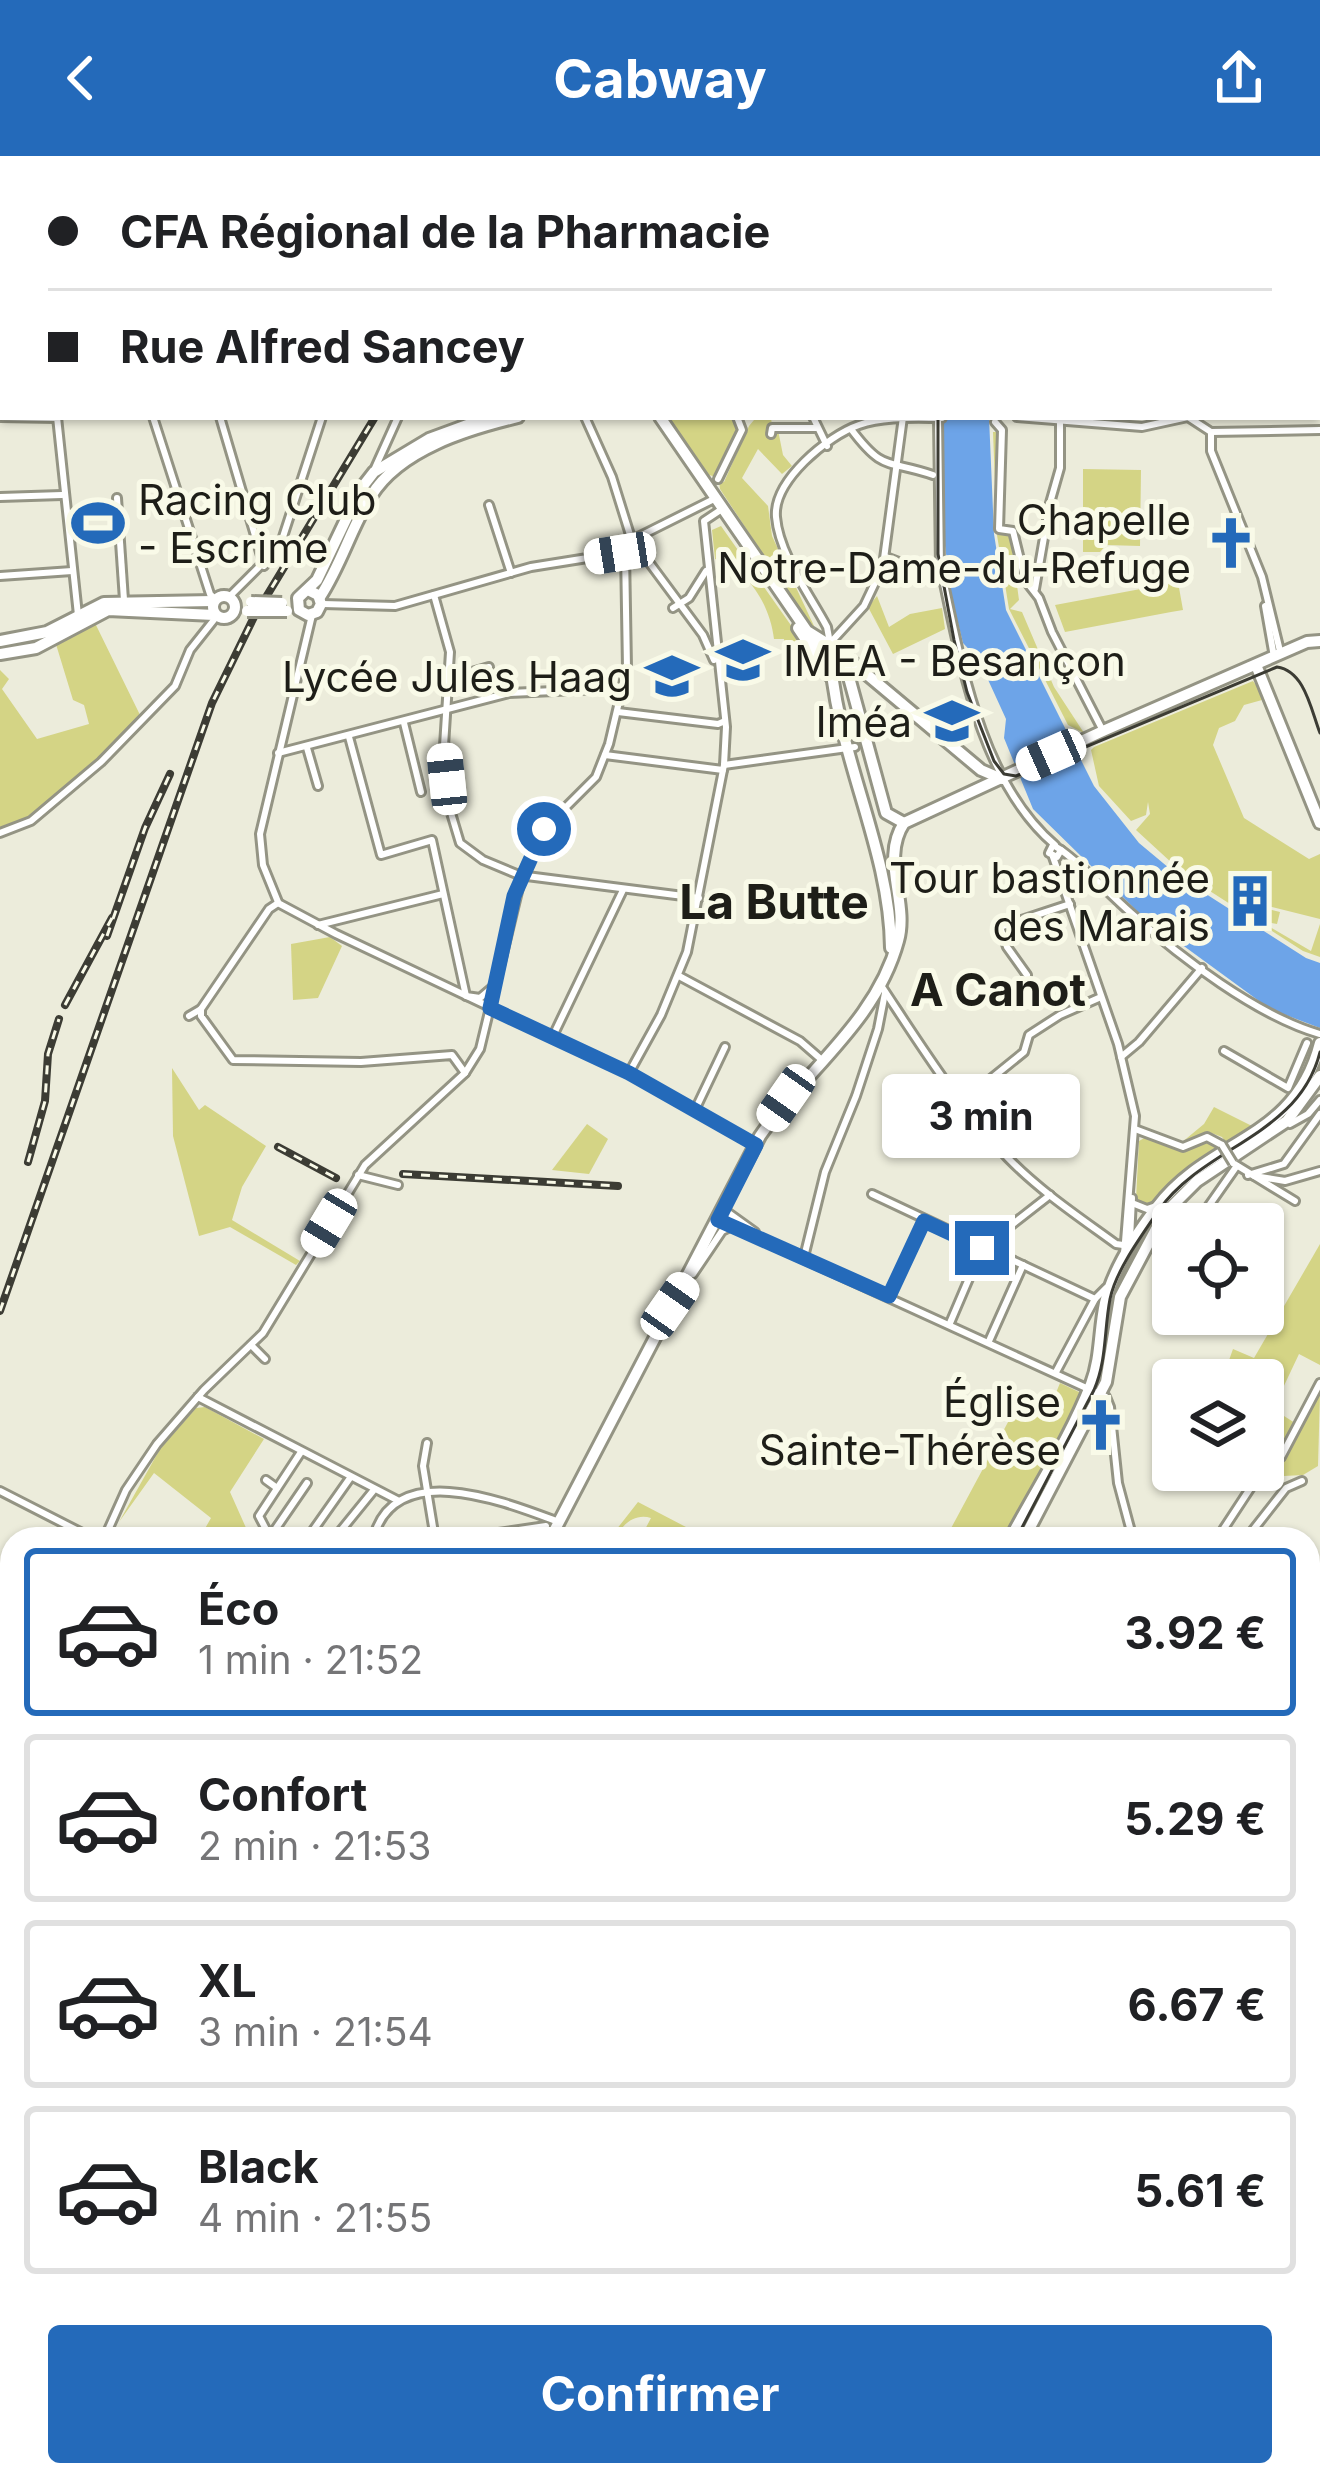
<!DOCTYPE html>
<html lang="fr">
<head>
<meta charset="utf-8">
<style>
  :root { --surface:#fff; --page:#f6f6f6; --text:#202124; --muted:#757577; --line:#e0e0e0; --accent:#246aba }
  body { margin:0; font-family:Inter,sans-serif; background:var(--page); color:var(--text); height:100vh; display:flex; flex-direction:column; font-size:45px; white-space:nowrap }
  * { box-sizing:border-box; margin:0 }
  p { font-size:39px; color:var(--muted) }
  .icon { flex:none; width:66px; height:66px; fill:none; stroke:currentColor; stroke-width:2; stroke-linecap:round; stroke-linejoin:round }
  .map { position:relative; flex:1; overflow:hidden }
  .drawer { position:absolute; left:0px; top:1371px; width:1320px; height:960px; display:flex; flex-direction:column; background:var(--surface); border-radius:36px 36px 0 0; box-shadow:0 3px 9px #0004 }
  .drawer>* { flex:none }
  .top-card { position:absolute; left:0px; top:0px; width:1320px; height:264px; box-shadow:0 3px 9px #0004; display:grid; align-content:center; height:264px; padding:0 48px; background:var(--surface) }
  .controls { position:absolute; left:1152px; top:1047px; display:grid; gap:24px }
  .controls a { display:grid; place-items:center; width:132px; height:132px; border-radius:12px; background:var(--surface); box-shadow:0 3px 9px #0004; font-size:60px }
  .end { position:absolute; width:54px; height:54px; margin:-27px; border:15px solid #246aba; background:#fff; box-shadow:0 0 0 6px #fff }
  .from { border-radius:50% }
  .bubble { position:absolute; height:84px; border-radius:12px; background:var(--surface); box-shadow:0 3px 9px #0004; font-size:39px; font-weight:700; line-height:84px; text-align:center }
  .car { position:absolute; width:36px; height:72px; margin:-36px -18px; border-radius:15px; box-shadow:0 0 9px 3px #0007; background:linear-gradient(#fff 24%,#345 0 40%,#fff 0 76%,#345 0 86%,#fff 0) }
  .top-card b { display:flex; align-items:center; gap:42px; height:114px; font-size:45px }
  .top-card b+b { border-top:3px solid var(--line) }
  .top-card i { width:30px; height:30px; background:var(--text) }
  ul { padding:21px 0 0; list-style:none }
  li { display:flex; align-items:center; gap:36px; height:168px; margin:0 24px 18px; padding:0 24px; border:6px solid var(--line); border-radius:12px }
  li div { flex:1 }
  li b { display:block; font-size:45px }
  li em { font-style:normal; font-weight:700 }
  li.selected { border-color:var(--accent) }
  li>.icon { width:108px; height:108px; stroke-width:1.5 }
  .action { display:flex; gap:24px; margin-top:auto; padding:24px 48px }
  .action a { flex:1; height:138px; border-radius:12px; background:var(--accent); color:#fff; font-size:48px; font-weight:700; line-height:138px; text-align:center }
  header { display:flex; justify-content:space-between; align-items:center; height:156px; padding:0 48px; background:var(--accent); color:#fff; font-size:54px; font-weight:700 }
  .map>svg:first-child { display:block }
  .green { fill:#d4d485 }
  .water { fill:#6da4e8 }
  .lines { fill:none; stroke-linecap:round; stroke-linejoin:round }
  .street-casing { stroke:#949484; stroke-width:12 }
  .secondary-casing { stroke:#949484; stroke-width:16 }
  .street { stroke:#fff; stroke-width:6 }
  .secondary { stroke:#fff; stroke-width:10 }
  .tram { stroke:#3c3c34; stroke-width:3 }
  .rail-casing { stroke:#3c3c34; stroke-width:8 }
  .rail { stroke:#f9fae8; stroke-width:3; stroke-dasharray:9; stroke-linecap:butt }
  .street-bridge-casing { stroke:#949484; stroke-width:12; stroke-linecap:butt }
  .secondary-bridge-casing { stroke:#949484; stroke-width:16; stroke-linecap:butt }
  .street-bridge { stroke:#fff; stroke-width:6 }
  .secondary-bridge { stroke:#fff; stroke-width:10 }
  .route { stroke:#246aba; stroke-width:15 }
  .labels { text-anchor:middle; dominant-baseline:central; stroke-width:10; stroke-linejoin:round; paint-order:stroke }
  .poi-label { font-size:42px; fill:#1e1e18; stroke:#f9fae8; text-anchor:end }
  .neighbourhood-label { font-size:45px; font-weight:bold; fill:#1e1e18; stroke:#f9fae8 }
  .quarter-label { font-size:48px; font-weight:bold; fill:#1e1e18; stroke:#f9fae8 }
</style>
</head>
<body>
<header><svg class="icon" aria-label="back" viewBox="0 0 24 24"><path d="M15 5l-7 7 7 7"/></svg>Cabway<svg class="icon" aria-label="share" viewBox="0 0 24 24"><path d="M12 15V3M7 8l5-5 5 5M5 13v7h14v-7"/></svg></header>
<div class="map">
<svg width="1320" height="2331" viewBox="0 0 1320 2331">
  <rect width="100%" height="100%" fill="#ececdb"/>
  <!-- green -->
  <g class="green">
    <path d="M668,261L735,263L740,275L716,321L709,319Z"/>
    <path d="M771,262L772,269H777L783,299L792,310L782,318L758,293L742,322L768,350L772,380L814,470L811,471L720,333L719,325L724,326L749,270L754,264Z"/>
    <path d="M993,276H1001L997,378L1010,379L1019,444L1010,453L1022,456L1054,531L1084,577L1068,569L1009,453L997,379Z"/>
    <path d="M1083,313L1141,314L1140,390L1106,389L1100,396H1083Z"/>
    <path d="M721,370L807,492L799,504L786,503L784,483H774C770,448 747,412 715,403L712,374Z"/>
    <path d="M1178,426L1183,454L1171,456L1065,476L1055,449Z"/>
    <path d="M877,440L889,471L910,458L942,452L945,473L893,498L868,451Z"/>
    <path d="M94,465L141,561C100,603 57,654 0,673V514L9,523L2,533L37,583L89,568L84,549L73,544L55,485Z"/>
    <path d="M1253,525L1264,540L1296,618L1289,610L1262,544L1244,549L1235,565L1219,572L1213,589L1244,662L1309,703L1320,698V763L1256,747L1253,739L1243,744L1245,752L1255,751L1252,760L1256,762L1259,751L1280,756L1277,768L1260,765L1311,795L1320,768V801L1303,795L1185,719L1136,674L1150,658L1148,646L1146,659L1131,665L1099,630L1091,594L1094,591Z"/>
    <path d="M330,781L342,790L318,842L293,844L291,788Z"/>
    <path d="M172,912L199,954L205,949L266,990L242,1031L232,1064L300,1105L296,1109L230,1071L199,1080L173,980Z"/>
    <path d="M942,925L950,938L937,951L948,963L933,980L907,960Z"/>
    <path d="M1214,951L1254,971L1227,988L1222,981L1209,976L1181,987L1204,968Z"/>
    <path d="M587,968L608,983L589,1018L552,1014Z"/>
    <path d="M1146,981L1183,995L1210,986L1220,995L1147,1050L1136,1043L1139,985Z"/>
    <path d="M1320,1088V1209L1299,1198L1273,1253L1295,1267L1280,1298L1263,1286V1224H1222L1233,1193L1254,1202Z"/>
    <path d="M1060,1227L1079,1236L1081,1242L1005,1383H941L945,1374L949,1376L1022,1240L1049,1254Z"/>
    <path d="M1320,1237L1318,1310L1303,1319L1284,1320V1304Z"/>
    <path d="M205,1251L264,1283L230,1336L251,1383H185L203,1376L211,1362L154,1317L119,1366L160,1293L196,1252Z"/>
    <path d="M638,1346L709,1383H640L651,1362C635,1357 622,1368 615,1383H609Z"/>
    <path d="M1308,2016L1320,2020V2331H813L793,2319H1308Z"/>
    <path d="M248,2319H611L602,2331H243Z"/>
  </g>
  <!-- water -->
  <path class="water" d="M944,261H989L994,378L1006,454L1094,630L1139,687L1181,722L1306,802L1320,807V872L1270,853L1140,758L1033,653L1004,582L1006,563L979,504L963,487L952,443L944,382Z"/>
  <g class="lines">
    <!-- street casing -->
    <g class="street-casing">
      <g id="street">
        <path d="M53,0L58,3"/>
        <path d="M96,0V3"/>
        <path d="M202,0L203,3"/>
        <path d="M847,0L848,3"/>
        <path d="M934,0L935,3"/>
        <path d="M1311,0V3"/>
        <path d="M401,3V0"/>
        <path d="M490,3V0"/>
        <path d="M745,3L746,0"/>
        <path d="M994,3V0"/>
        <path d="M1035,3V0"/>
        <path d="M1087,3V0"/>
        <path d="M1158,3L1159,0"/>
        <path d="M1230,3V0"/>
        <path d="M1317,36L1320,37"/>
        <path d="M1317,138H1320"/>
        <path d="M0,261L56,262"/>
        <path d="M57,261L78,459"/>
        <path d="M153,261L210,438L215,443"/>
        <path d="M220,261L264,410"/>
        <path d="M585,261L612,321L631,382L703,479L714,504"/>
        <path d="M813,261L827,290"/>
        <path d="M1017,261L1142,271L1188,261"/>
        <path d="M1188,261L1211,276V295L1262,421L1280,495"/>
        <path d="M995,266L1002,274L999,373L1013,375L1025,424L1039,442L1052,476L1103,575"/>
        <path d="M851,273C884,317 887,303 933,319"/>
        <path d="M1211,276L1320,274"/>
        <path d="M771,278L772,272H816"/>
        <path d="M375,312L398,261"/>
        <path d="M718,323L742,274L737,261"/>
        <path d="M0,341L62,339"/>
        <path d="M117,342L124,444"/>
        <path d="M489,349L511,417"/>
        <path d="M632,384L714,343"/>
        <path d="M886,401L943,423C962,512 983,628 1055,689"/>
        <path d="M932,416L940,411L938,262"/>
        <path d="M0,420L72,415"/>
        <path d="M1035,433L1050,347L1060,312V266"/>
        <path d="M434,439L450,496L444,590L451,657L460,687L483,704L519,719L699,742"/>
        <path d="M228,442L280,390L322,261"/>
        <path d="M323,448L395,450L531,411L625,396"/>
        <path d="M1265,450L1274,501"/>
        <path d="M673,452L689,442L706,415"/>
        <path d="M832,485L864,450L883,410L903,261"/>
        <path d="M830,487L827,471C810,439 779,398 776,361C773,325 827,280 859,269C884,260 915,262 942,262"/>
        <path d="M448,515L465,518L489,511"/>
        <path d="M618,556L718,568L725,565"/>
        <path d="M404,567L421,636"/>
        <path d="M349,581L381,699L432,684L466,840L480,842L494,830"/>
        <path d="M307,592L318,630"/>
        <path d="M278,597L509,537L623,532"/>
        <path d="M605,599L723,614"/>
        <path d="M724,609L855,591"/>
        <path d="M0,677L31,665L101,606L175,530L190,494L217,460"/>
        <path d="M1053,689L1061,694L1057,701L1049,697Z"/>
        <path d="M1061,694C1086,712 1107,736 1131,757C1180,801 1257,860 1320,878"/>
        <path d="M1053,701L1118,888L1135,960L1124,1098"/>
        <path d="M278,746L263,709L260,678L312,459"/>
        <path d="M278,747L336,778L629,917L756,989"/>
        <path d="M318,769L443,738"/>
        <path d="M1027,819L1007,791L1000,771L1070,748"/>
        <path d="M679,820L800,885L823,905"/>
        <path d="M882,831C921,890 959,951 1008,1002C1040,1035 1079,1061 1116,1088L1123,1089"/>
        <path d="M201,853V860L233,904L361,906L452,899L465,917"/>
        <path d="M189,860L201,853L269,753L278,747"/>
        <path d="M552,882L623,734"/>
        <path d="M1224,895L1288,932L1307,887"/>
        <path d="M1121,901L1139,886L1202,812"/>
        <path d="M629,917L661,859L687,796L724,609L726,571L704,365L719,355"/>
        <path d="M961,947L1024,896L1029,879L1060,859L1101,841"/>
        <path d="M695,954L725,891"/>
        <path d="M1290,968L1308,958L1320,944"/>
        <path d="M1135,973L1183,991L1207,981L1222,989"/>
        <path d="M1233,1007L1295,1045"/>
        <path d="M358,1019L398,1029"/>
        <path d="M1248,1019L1284,1008L1320,958"/>
        <path d="M1254,1020L1285,1025L1320,1015"/>
        <path d="M872,1038L1095,1143"/>
        <path d="M1132,1047L1147,1053L1156,1050"/>
        <path d="M1208,1051L1236,1011"/>
        <path d="M723,1053L755,1076"/>
        <path d="M718,1064L1106,1241L1110,1251L1118,1327L1133,1383"/>
        <path d="M1130,1083L1132,1042"/>
        <path d="M804,1101L825,1016L856,940L878,873L885,837"/>
        <path d="M693,1118L722,1075L732,1070"/>
        <path d="M889,1140L924,1065"/>
        <path d="M950,1167L982,1092L1050,1039"/>
        <path d="M989,1185L1023,1109"/>
        <path d="M251,1189L265,1203"/>
        <path d="M1056,1216L1095,1143L1106,1132"/>
        <path d="M198,1241L397,1344"/>
        <path d="M427,1287L423,1310L435,1383"/>
        <path d="M266,1324L277,1332"/>
        <path d="M0,1335L94,1383"/>
        <path d="M270,1381L307,1327"/>
        <path d="M104,1383L126,1334L157,1288L204,1234L263,1177L365,1009L465,917L480,893L522,719L544,673L596,621L609,588L627,512L625,396L632,384"/>
        <path d="M271,1383L259,1360L301,1296"/>
        <path d="M307,1383L350,1322"/>
        <path d="M334,1383L373,1335"/>
        <path d="M373,1383C394,1301 505,1346 559,1366"/>
        <path d="M457,1383L546,1370"/>
        <path d="M1217,1383L1257,1322L1281,1301L1320,1227"/>
        <path d="M1246,1383L1286,1332L1302,1325"/>
        <path d="M1308,1473L1320,1475"/>
        <path d="M0,1641L12,1635"/>
        <path d="M1308,1705L1320,1709"/>
        <path d="M1308,1849L1312,1867L1320,1877"/>
        <path d="M0,1873L12,1846"/>
        <path d="M0,1917V1960"/>
        <path d="M0,1985H12"/>
        <path d="M0,2150L12,2158"/>
        <path d="M0,2166L12,2163"/>
        <path d="M0,2268L12,2256"/>
        <path d="M155,2319L162,2331"/>
        <path d="M731,2319L740,2331"/>
        <path d="M0,2321L7,2331"/>
        <path d="M176,2331L179,2319"/>
        <path d="M666,2331L667,2319"/>
      </g>
    </g>
    <!-- secondary casing -->
    <g class="secondary-casing">
      <g id="secondary">
        <path d="M310,0L311,3"/>
        <path d="M600,0L601,3"/>
        <path d="M530,3V0"/>
        <path d="M0,191H3"/>
        <path d="M660,261L807,475L839,495L981,614L1002,623"/>
        <path d="M310,435L318,439L321,448L317,456L308,459L299,454L298,442L317,424L360,334L374,316L429,283L489,261"/>
        <circle cx="224" cy="451" r="11"/>
        <path d="M320,441C341,409 351,372 371,340C400,293 468,273 518,261"/>
        <path d="M798,472L831,521"/>
        <path d="M808,484L847,514L886,657L904,667"/>
        <path d="M0,485L47,476L104,447L213,445"/>
        <path d="M830,490C833,593 890,689 891,792"/>
        <path d="M0,498L36,492L108,454L214,459"/>
        <path d="M1256,509L1320,667"/>
        <path d="M550,1383L760,980C806,914 876,866 898,785C909,746 880,703 904,667L1103,575L1307,486L1320,485"/>
        <path d="M1010,1383C1037,1332 1070,1282 1091,1228C1101,1202 1099,1175 1105,1147C1113,1114 1136,1078 1157,1051C1210,981 1295,986 1320,887"/>
        <path d="M1024,1383L1106,1226L1120,1141L1164,1058L1197,1025L1287,965L1320,920"/>
        <path d="M58,2331L65,2319"/>
        <path d="M613,2331L621,2319"/>
        <path d="M623,2331L631,2319"/>
      </g>
    </g>
    <!-- street -->
    <use href="#street" class="street"/>
    <!-- secondary -->
    <use href="#secondary" class="secondary"/>
    <!-- tram -->
    <g class="tram">
      <path d="M1033,3V0"/>
      <path d="M938,261V398L954,484L967,536L994,605L1004,618L1016,620L1277,511C1305,515 1311,554 1320,577"/>
      <path d="M1016,1383L1094,1234C1107,1204 1104,1174 1110,1143C1116,1114 1142,1079 1159,1054C1204,990 1299,980 1320,896"/>
      <path d="M617,2331L624,2319"/>
    </g>
    <!-- rail casing -->
    <g class="rail-casing">
      <g id="rail">
        <path d="M502,3L503,0"/>
        <path d="M107,780L145,672L170,618"/>
        <path d="M65,849L112,762"/>
        <path d="M278,991L336,1022"/>
        <path d="M28,1006L45,945L48,898L59,863"/>
        <path d="M403,1018L618,1030"/>
        <path d="M0,1155L212,547L254,461L375,261"/>
      </g>
    </g>
    <!-- rail -->
    <use href="#rail" class="rail"/>
    <!-- street-bridge casing -->
    <g class="street-bridge-casing">
      <path id="street-bridge" d="M1222,989L1233,1007"/>
    </g>
    <!-- secondary-bridge casing -->
    <g class="secondary-bridge-casing">
      <g id="secondary-bridge">
        <path d="M251,446L282,447"/>
        <path d="M247,455H287"/>
      </g>
    </g>
    <!-- street-bridge -->
    <use href="#street-bridge" class="street-bridge"/>
    <!-- secondary-bridge -->
    <use href="#secondary-bridge" class="secondary-bridge"/>
  </g>
  <g class="lines">
    <!-- route -->
    <path class="route" d="M544,673L514,740L490,852L629,917L756,989L718,1064L889,1140L924,1065L982,1092"/>
  </g>
  <!-- icons -->
  <defs>
    <g id="stadium-bare" transform="scale(4.14)"><path d="M0-5a6.5 5 0 1 0 0 10a6.5 5 0 1 0 0-10ZM-3.5-1.8h7v3.6h-7Z" fill="#246aba" stroke="#f9fae8" stroke-width="2.5" paint-order="stroke"/></g>
    <g id="church-bare" transform="scale(4.14)"><path d="M-1.2-6h2.4v3.5h3.3v2.4h-3.3V6h-2.4V-.1h-3.3v-2.4h3.3Z" fill="#246aba" stroke="#f9fae8" stroke-width="2.5" paint-order="stroke"/></g>
    <g id="university-bare" transform="scale(4.14)"><path d="M0-5L7-2L0 1L-7-2ZM-4 1L0 2.5L4 1V4Q0 6-4 4Z" fill="#246aba" stroke="#f9fae8" stroke-width="2.5" paint-order="stroke"/></g>
    <g id="school-bare" transform="scale(4.14)"><path d="M0-5L7-2L0 1L-7-2ZM-4 1L0 2.5L4 1V4Q0 6-4 4Z" fill="#246aba" stroke="#f9fae8" stroke-width="2.5" paint-order="stroke"/></g>
    <g id="building-bare" transform="scale(4.14)"><path d="M-4-6H4V6H1V3H-1V6H-4ZM-2.5-4.3h1.7v1.8h-1.7ZM.8-4.3h1.7v1.8H.8ZM-2.5-1h1.7V.8h-1.7ZM.8-1h1.7V.8H.8Z" fill="#246aba" stroke="#f9fae8" stroke-width="2.5" paint-order="stroke"/></g>
  </defs>
  <g fill-rule="evenodd">
    <use href="#stadium-bare" x="98" y="367"/>
    <use href="#church-bare" x="1231" y="387"/>
    <use href="#university-bare" x="743" y="504"/>
    <use href="#school-bare" x="672" y="520"/>
    <use href="#university-bare" x="952" y="565"/>
    <use href="#building-bare" x="1250" y="745"/>
    <use href="#church-bare" x="1101" y="1269"/>
  </g>
  <g class="labels">
    <!-- poi labels -->
    <g class="poi-label">
      <text x="138" y="343" text-anchor="start">Racing Club<tspan x="138" dy="48">- Escrime</tspan></text>
      <text x="1191" y="363">Chapelle<tspan x="1191" dy="48">Notre-Dame-du-Refuge</tspan></text>
      <text x="783" y="504" text-anchor="start">IMEA - Besançon</text>
      <text x="632" y="520">Lycée Jules Haag</text>
      <text x="912" y="565">Iméa</text>
      <text x="1210" y="721">Tour bastionnée<tspan x="1210" dy="48">des Marais</tspan></text>
      <text x="1061" y="1245">Église<tspan x="1061" dy="48">Sainte-Thérèse</tspan></text>
    </g>
    <!-- neighbourhood labels -->
    <g class="neighbourhood-label">
      <text x="998" y="833">A Canot</text>
    </g>
    <!-- quarter labels -->
    <g class="quarter-label">
      <text x="774" y="745">La Butte</text>
    </g>
  </g>
</svg>
<div class="controls">
<a><svg class="icon" aria-label="locate" viewBox="0 0 24 24"><circle cx="12" cy="12" r="6"/><path d="M12 2v4M12 18v4M2 12h4M18 12h4"/></svg></a>
<a><svg class="icon" aria-label="layers" viewBox="0 0 24 24"><path d="M12 4l9 5-9 5-9-5zM3 14l9 5 9-5"/></svg></a>
</div>
<i class="end from" style="left:544px;top:673px"></i>
<i class="end" style="left:982px;top:1092px"></i>
<div class="bubble" style="left:882px;top:918px;width:198px">3 min</div>
<i class="car" style="left:620px;top:397px;rotate:261deg"></i>
<i class="car" style="left:1051px;top:599px;rotate:246deg"></i>
<i class="car" style="left:447px;top:623px;rotate:354deg"></i>
<i class="car" style="left:786px;top:942px;rotate:215deg"></i>
<i class="car" style="left:329px;top:1067px;rotate:211deg"></i>
<i class="car" style="left:670px;top:1150px;rotate:35deg"></i>
<div class="top-card">
<b><i class="from"></i>CFA Régional de la Pharmacie</b>
<b><i></i>Rue Alfred Sancey</b>
</div>
<section class="drawer">
<ul>
<li class="selected"><svg class="icon" aria-label="car" viewBox="0 0 24 24"><path d="M5 17H2v-5l4-1 3-4h7l3 4 3 1v5h-3M9 17h6M6 11h13"/><circle cx="7" cy="17" r="2"/><circle cx="17" cy="17" r="2"/></svg><div><b>Éco</b><p>1 min · 21:52</p></div><em>3.92 €</em></li>
<li><svg class="icon" aria-label="car" viewBox="0 0 24 24"><path d="M5 17H2v-5l4-1 3-4h7l3 4 3 1v5h-3M9 17h6M6 11h13"/><circle cx="7" cy="17" r="2"/><circle cx="17" cy="17" r="2"/></svg><div><b>Confort</b><p>2 min · 21:53</p></div><em>5.29 €</em></li>
<li><svg class="icon" aria-label="car" viewBox="0 0 24 24"><path d="M5 17H2v-5l4-1 3-4h7l3 4 3 1v5h-3M9 17h6M6 11h13"/><circle cx="7" cy="17" r="2"/><circle cx="17" cy="17" r="2"/></svg><div><b>XL</b><p>3 min · 21:54</p></div><em>6.67 €</em></li>
<li><svg class="icon" aria-label="car" viewBox="0 0 24 24"><path d="M5 17H2v-5l4-1 3-4h7l3 4 3 1v5h-3M9 17h6M6 11h13"/><circle cx="7" cy="17" r="2"/><circle cx="17" cy="17" r="2"/></svg><div><b>Black</b><p>4 min · 21:55</p></div><em>5.61 €</em></li>
</ul>
<div class="action"><a>Confirmer</a></div>
</section>
</div>
</body>
</html>
